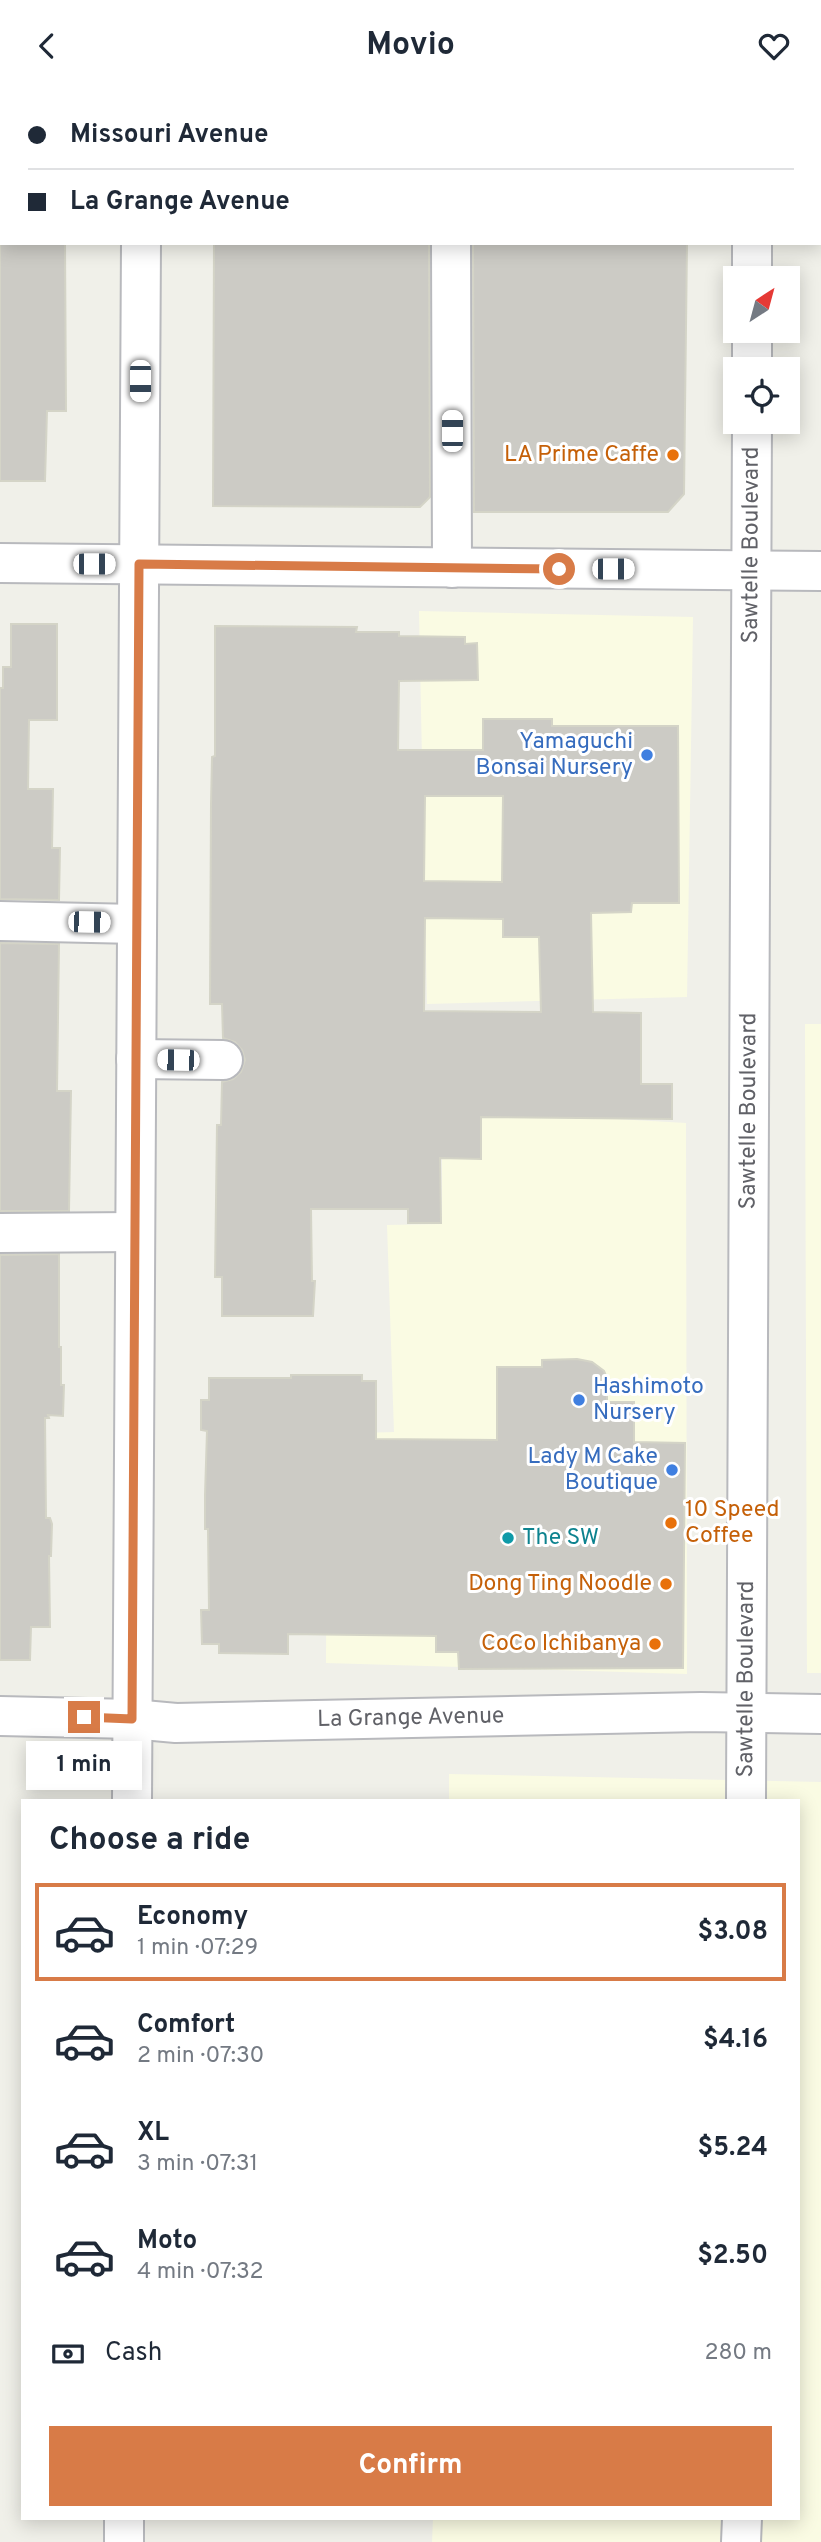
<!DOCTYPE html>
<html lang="en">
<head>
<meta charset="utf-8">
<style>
  :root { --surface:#fff; --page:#f2f2f3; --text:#1f2937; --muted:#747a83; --line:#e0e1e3; --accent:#d87b47 }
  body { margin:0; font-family:Overpass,sans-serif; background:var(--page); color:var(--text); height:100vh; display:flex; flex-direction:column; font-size:26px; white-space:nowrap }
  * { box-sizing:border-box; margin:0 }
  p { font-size:23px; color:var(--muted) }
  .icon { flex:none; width:38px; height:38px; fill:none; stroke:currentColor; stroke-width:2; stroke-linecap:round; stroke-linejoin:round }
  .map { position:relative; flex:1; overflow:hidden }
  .panel { position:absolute; left:21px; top:1708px; width:779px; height:721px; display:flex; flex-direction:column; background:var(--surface); border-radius:0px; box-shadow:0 4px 18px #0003 }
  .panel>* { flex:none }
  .top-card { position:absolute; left:0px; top:0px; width:822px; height:154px; box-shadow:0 4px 18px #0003; display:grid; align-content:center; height:154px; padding:0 28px; background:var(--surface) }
  .needle { width:46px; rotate:36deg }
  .buttons { position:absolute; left:723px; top:175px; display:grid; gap:14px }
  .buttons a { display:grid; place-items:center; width:77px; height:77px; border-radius:0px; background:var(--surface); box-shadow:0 4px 18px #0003; font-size:35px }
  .end { position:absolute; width:32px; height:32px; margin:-16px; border:9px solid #d87b47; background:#fff; box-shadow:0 0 0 4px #fff }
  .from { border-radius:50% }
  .bubble { position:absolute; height:49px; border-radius:0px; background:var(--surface); box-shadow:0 4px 18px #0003; font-size:23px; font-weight:700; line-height:49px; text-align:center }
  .car { position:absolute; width:21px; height:42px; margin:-21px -10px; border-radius:9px; box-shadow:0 0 5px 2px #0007; background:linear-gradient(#fff 24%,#345 0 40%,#fff 0 76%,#345 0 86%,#fff 0) }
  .top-card b { display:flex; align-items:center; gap:24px; height:66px; font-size:26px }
  .top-card b+b { border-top:2px solid var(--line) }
  .top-card i { width:18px; height:18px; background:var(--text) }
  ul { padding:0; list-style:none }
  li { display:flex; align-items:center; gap:21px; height:98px; margin:0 14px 10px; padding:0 14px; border:4px solid transparent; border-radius:0px }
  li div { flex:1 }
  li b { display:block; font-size:26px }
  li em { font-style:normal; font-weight:700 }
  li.current { border-color:var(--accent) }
  li>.icon { width:63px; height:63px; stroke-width:1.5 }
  h2 { padding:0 28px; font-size:32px; line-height:84px }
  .pay { display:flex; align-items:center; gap:18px; height:77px; padding:0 28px; font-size:26px }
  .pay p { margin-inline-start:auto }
  .action { display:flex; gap:14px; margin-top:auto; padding:14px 28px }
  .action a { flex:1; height:80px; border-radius:0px; background:var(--accent); color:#fff; font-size:28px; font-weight:700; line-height:80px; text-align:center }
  header { display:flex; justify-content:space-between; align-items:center; height:91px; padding:0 28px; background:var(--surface); font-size:32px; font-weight:700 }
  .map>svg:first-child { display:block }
  .commercial { fill:#fafbe3 }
  .building { fill:#cccbc5; stroke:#d4d4c7; stroke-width:2; fill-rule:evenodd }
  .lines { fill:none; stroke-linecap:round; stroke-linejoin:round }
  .minor-casing { stroke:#b8b9bd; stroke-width:42 }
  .minor { stroke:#fff; stroke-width:38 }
  .route { stroke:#d87b47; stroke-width:9 }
  .food-dot { fill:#e8710a; stroke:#fff; stroke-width:2.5 }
  .shop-dot { fill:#3f7fe0; stroke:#fff; stroke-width:2.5 }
  .culture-dot { fill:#0f9aa8; stroke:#fff; stroke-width:2.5 }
  .labels { text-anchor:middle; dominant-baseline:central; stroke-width:6; stroke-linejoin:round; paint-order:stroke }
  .food-label { font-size:23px; fill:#c56008; stroke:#fff; text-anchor:end }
  .street-label { font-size:23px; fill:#606167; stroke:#fff }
  .shop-label { font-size:23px; fill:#366cbe; stroke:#fff; text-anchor:end }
  .culture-label { font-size:23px; fill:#0d838f; stroke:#fff; text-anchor:start }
</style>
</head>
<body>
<header><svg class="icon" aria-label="back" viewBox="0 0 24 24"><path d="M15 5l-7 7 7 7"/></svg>Movio<svg class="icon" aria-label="heart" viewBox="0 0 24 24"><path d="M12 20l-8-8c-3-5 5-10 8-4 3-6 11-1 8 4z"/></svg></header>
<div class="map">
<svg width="821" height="2451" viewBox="0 0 821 2451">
  <rect width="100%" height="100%" fill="#f0f0e9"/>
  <!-- commercial -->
  <g class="commercial">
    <path d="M419,520L693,526L687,906L427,913Z"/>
    <path d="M805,933H821V1582H807Z"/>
    <path d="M442,1018L686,1032L687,1583L326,1572L327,1343L394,1341L387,1134L442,1133Z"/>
    <path d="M449,1683L821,1691V2451H432L433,2427H798V1710H449Z"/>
  </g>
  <!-- building -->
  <g class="building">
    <path d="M0,152H65L66,320H47L45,390H0Z"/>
    <path d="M214,152H429L430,406L420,416L213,415Z"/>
    <path d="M473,152H687L684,403L668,421H474Z"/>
    <path d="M11,533H57V629H29L28,698H53L52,757H60L59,809L0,808V597H3V576H11Z"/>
    <path d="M215,535L357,536L356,541H399V545L465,546V553L477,552L478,589L399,590L398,659H483V628H552V635H678L679,812H632L631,821L591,822L593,921L641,922V993H672V1028L481,1026V1068L440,1067L441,1132H408V1118H311L312,1190H315L313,1225H222V1186H215L217,1034H221L222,991L233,988L241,981L245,969L242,959L235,951L223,947L222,913H210L211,713L212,666L215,665ZM425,705H503L502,791L424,790ZM425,827L503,828V846H539L541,921L424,920Z"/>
    <path d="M0,852L59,853L57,1000H71L69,1120H0Z"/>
    <path d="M59,1163V1256H61V1294H64L63,1325L48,1324L49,1327H45L46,1427H50L52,1433L51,1465H49L50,1536H31L30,1569H0V1164Z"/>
    <path d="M577,1268L592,1271L604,1280L607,1287V1311H634V1351L685,1352L683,1577L459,1578L458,1561H436V1545L288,1543V1563L219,1562V1553H202L201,1519H209L208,1438H205V1404L207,1340L201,1339V1309H209V1287H291V1284H362V1290H376V1348L497,1349V1276H542V1269Z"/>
  </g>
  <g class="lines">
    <!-- minor casing -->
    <g class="minor-casing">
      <g id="minor">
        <path d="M451,0V2"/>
        <path d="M752,0V2"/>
        <path d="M143,2V0"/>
        <path d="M451,152L452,477"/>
        <path d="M752,152V187"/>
        <path d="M752,240V278"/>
        <path d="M0,472L821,480"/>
        <path d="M0,830L137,833"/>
        <path d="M136,968L223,969"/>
        <path d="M0,1142L135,1141"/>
        <path id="s1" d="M0,1625L132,1628L176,1632L701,1621L821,1623"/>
        <path d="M132,1710L141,152"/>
        <path id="s2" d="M746,1710L752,331"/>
        <path d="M124,2451V2427"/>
        <path d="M741,2451L742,2427"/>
      </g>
    </g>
    <!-- minor -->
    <use href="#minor" class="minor"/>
  </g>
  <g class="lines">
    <!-- route -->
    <path class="route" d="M84,1626L132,1628L139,473L559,478"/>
  </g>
  <!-- markers -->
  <g class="food-dot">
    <circle cx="673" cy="364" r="7"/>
    <circle cx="671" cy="1432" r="7"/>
    <circle cx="666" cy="1493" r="7"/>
    <circle cx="655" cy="1553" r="7"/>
  </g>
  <g class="shop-dot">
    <circle cx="647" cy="664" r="7"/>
    <circle cx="579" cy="1309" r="7"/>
    <circle cx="672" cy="1379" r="7"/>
  </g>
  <circle class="culture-dot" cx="508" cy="1447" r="7"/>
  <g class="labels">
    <!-- food labels -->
    <g class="food-label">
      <text x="659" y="364">LA Prime Caffe</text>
      <text x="685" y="1419" text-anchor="start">10 Speed<tspan x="685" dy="26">Coffee</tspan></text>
      <text x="652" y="1493">Dong Ting Noodle</text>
      <text x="641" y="1553">CoCo Ichibanya</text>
    </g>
    <!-- street labels -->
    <g class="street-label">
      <text stroke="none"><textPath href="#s2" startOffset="1256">Sawtelle Boulevard</textPath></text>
      <text stroke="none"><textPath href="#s2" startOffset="690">Sawtelle Boulevard</textPath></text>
      <text stroke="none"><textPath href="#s2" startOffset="122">Sawtelle Boulevard</textPath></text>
      <text stroke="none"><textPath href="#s1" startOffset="411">La Grange Avenue</textPath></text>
    </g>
    <!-- shop labels -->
    <g class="shop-label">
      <text x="633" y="651">Yamaguchi<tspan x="633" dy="26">Bonsai Nursery</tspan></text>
      <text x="593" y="1296" text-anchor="start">Hashimoto<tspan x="593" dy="26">Nursery</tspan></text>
      <text x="658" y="1366">Lady M Cake<tspan x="658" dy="26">Boutique</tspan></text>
    </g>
    <!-- culture labels -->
    <g class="culture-label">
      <text x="522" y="1447">The SW</text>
    </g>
  </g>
</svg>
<div class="buttons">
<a><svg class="needle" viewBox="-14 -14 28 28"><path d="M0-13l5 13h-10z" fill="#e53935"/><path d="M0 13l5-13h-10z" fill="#747a83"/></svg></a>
<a><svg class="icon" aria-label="locate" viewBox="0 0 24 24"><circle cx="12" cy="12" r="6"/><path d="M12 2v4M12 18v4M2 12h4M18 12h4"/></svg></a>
</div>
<i class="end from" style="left:559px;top:478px"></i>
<i class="end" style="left:84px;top:1626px"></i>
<div class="bubble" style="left:26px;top:1650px;width:116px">1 min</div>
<i class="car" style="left:140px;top:290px;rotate:180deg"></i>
<i class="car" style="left:452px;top:340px;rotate:0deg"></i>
<i class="car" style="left:94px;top:473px;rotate:90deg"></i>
<i class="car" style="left:613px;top:478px;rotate:90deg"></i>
<i class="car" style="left:89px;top:831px;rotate:91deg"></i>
<i class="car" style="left:178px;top:969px;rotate:271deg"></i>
<div class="top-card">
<b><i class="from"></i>Missouri Avenue</b>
<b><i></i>La Grange Avenue</b>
</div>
<section class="panel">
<h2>Choose a ride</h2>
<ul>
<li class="current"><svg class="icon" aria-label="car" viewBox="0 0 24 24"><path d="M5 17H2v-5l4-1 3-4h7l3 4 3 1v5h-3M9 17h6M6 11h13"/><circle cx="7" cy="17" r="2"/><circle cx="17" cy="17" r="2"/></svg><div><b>Economy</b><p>1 min · 07:29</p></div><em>$3.08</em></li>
<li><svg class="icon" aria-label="car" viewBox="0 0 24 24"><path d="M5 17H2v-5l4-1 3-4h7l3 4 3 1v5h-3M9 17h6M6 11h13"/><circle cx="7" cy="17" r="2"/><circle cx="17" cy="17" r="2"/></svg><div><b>Comfort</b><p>2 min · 07:30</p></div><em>$4.16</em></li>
<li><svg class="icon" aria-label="car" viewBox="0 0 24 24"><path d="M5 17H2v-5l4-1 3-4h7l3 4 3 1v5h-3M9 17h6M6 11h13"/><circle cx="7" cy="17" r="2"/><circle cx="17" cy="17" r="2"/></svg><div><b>XL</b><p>3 min · 07:31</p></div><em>$5.24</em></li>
<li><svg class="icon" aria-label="car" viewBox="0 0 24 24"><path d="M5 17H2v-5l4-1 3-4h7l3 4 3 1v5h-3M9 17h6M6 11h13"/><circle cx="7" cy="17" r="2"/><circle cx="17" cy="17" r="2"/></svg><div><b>Moto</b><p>4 min · 07:32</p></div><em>$2.50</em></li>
</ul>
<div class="pay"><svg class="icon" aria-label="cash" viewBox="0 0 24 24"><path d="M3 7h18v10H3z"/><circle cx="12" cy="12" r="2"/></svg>Cash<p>280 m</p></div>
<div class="action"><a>Confirm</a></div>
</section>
</div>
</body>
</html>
